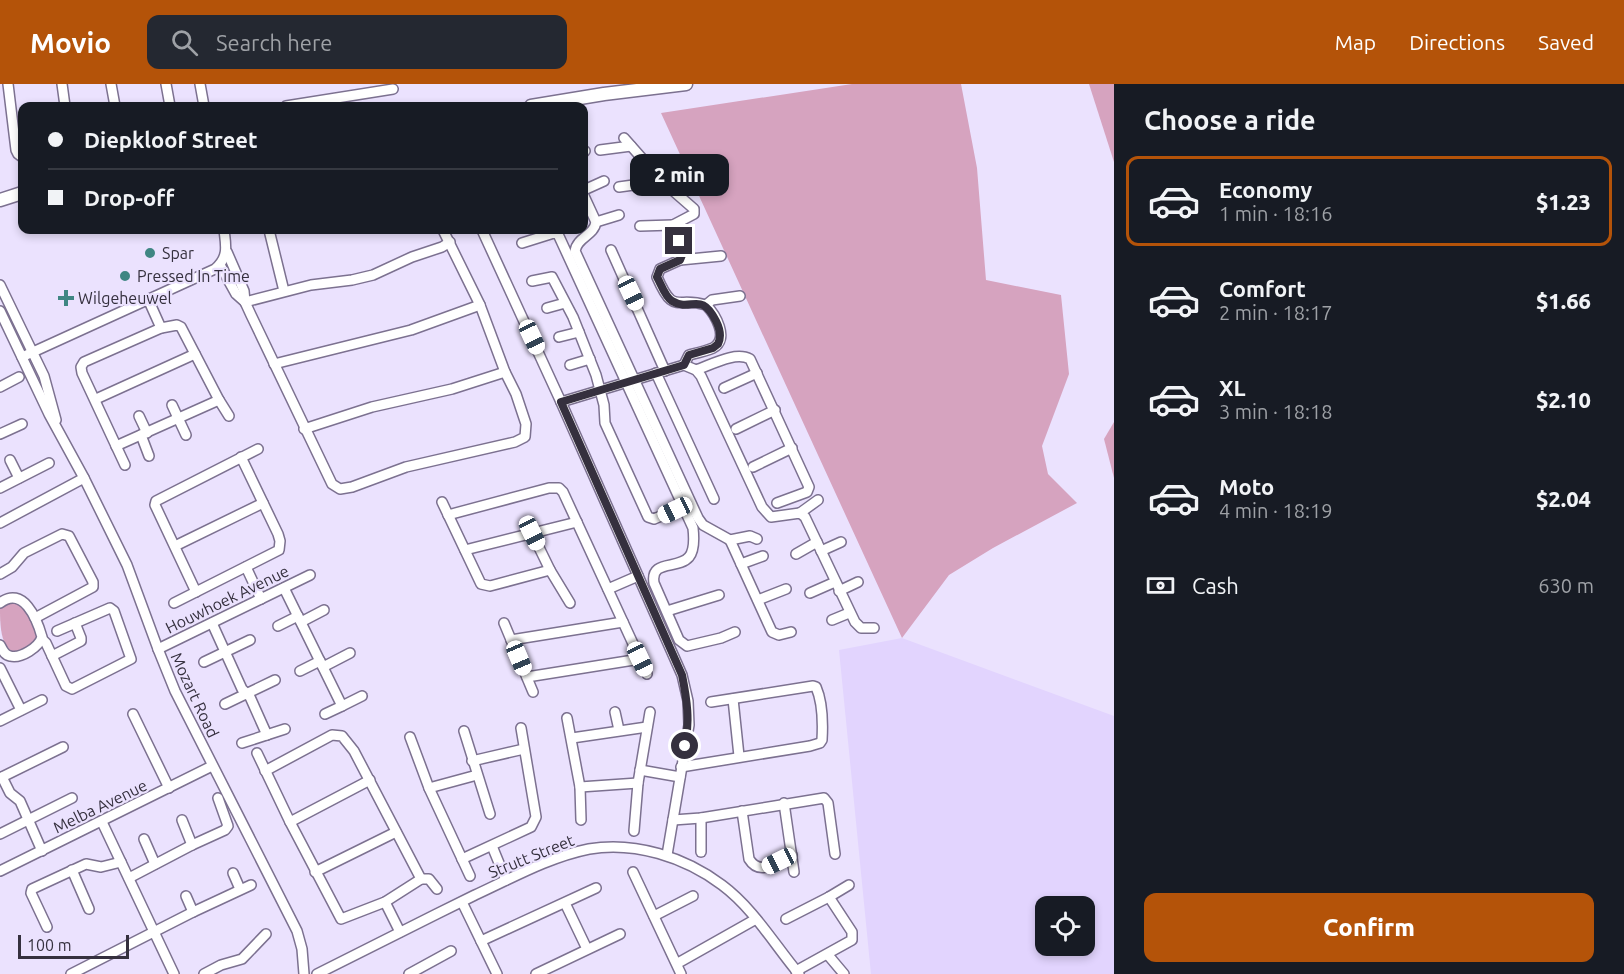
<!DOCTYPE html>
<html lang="en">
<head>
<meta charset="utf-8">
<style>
  :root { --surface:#171b24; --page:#242831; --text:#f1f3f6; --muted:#9ea1a6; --line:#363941; --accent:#b45309 }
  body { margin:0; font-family:Ubuntu,sans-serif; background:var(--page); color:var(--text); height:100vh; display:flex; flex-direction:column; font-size:22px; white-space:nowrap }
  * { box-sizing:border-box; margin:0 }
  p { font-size:20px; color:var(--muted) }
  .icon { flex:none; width:33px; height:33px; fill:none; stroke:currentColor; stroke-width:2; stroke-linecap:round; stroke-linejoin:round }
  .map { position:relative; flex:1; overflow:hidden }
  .sheet { display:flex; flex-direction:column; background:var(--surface); width:510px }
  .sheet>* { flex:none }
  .hud { position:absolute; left:18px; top:18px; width:570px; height:132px; border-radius:12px; box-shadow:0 3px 9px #0003; display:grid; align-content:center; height:132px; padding:0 30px; background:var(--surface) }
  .buttons { position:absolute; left:1035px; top:812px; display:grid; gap:12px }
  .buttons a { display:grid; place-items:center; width:60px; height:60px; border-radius:12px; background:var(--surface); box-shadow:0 3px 9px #0003; font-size:30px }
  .scale { position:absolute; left:18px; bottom:15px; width:111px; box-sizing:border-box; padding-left:6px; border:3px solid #35303e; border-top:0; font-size:16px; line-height:21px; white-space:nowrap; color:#35303e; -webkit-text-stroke:4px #ebe2fe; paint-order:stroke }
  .end { position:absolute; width:27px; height:27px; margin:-14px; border:8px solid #35303e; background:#fff; box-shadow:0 0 0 3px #fff }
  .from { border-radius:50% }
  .bubble { position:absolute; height:42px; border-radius:12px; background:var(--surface); box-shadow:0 3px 9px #0003; font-size:20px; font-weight:800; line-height:42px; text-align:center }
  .car { position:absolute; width:18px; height:36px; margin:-18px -9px; border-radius:8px; box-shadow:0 0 4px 2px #0007; background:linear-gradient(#fff 24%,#345 0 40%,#fff 0 76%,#345 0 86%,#fff 0) }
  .hud b { display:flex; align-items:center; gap:21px; height:57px; font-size:22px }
  .hud b+b { border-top:2px solid var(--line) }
  .hud i { width:15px; height:15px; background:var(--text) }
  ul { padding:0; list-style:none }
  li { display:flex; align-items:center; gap:18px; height:90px; margin:0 12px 9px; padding:0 18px; border:3px solid transparent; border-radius:12px }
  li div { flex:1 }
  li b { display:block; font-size:22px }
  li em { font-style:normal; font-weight:800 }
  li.selected { border-color:var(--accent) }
  li>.icon { width:54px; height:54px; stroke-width:1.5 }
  h2 { padding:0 30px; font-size:27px; line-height:72px }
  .pay { display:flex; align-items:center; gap:15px; height:66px; padding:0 30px; font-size:22px }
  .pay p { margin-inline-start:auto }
  .action { display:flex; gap:12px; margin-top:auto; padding:12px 30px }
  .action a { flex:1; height:69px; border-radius:12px; background:var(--accent); color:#fff; font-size:24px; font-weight:800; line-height:69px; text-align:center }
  header { display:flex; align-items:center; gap:36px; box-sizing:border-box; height:84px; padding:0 30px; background:var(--accent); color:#fff }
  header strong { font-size:28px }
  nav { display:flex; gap:33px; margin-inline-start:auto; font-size:21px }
  .search { width:420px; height:54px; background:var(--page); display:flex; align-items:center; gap:15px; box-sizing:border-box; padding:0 21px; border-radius:12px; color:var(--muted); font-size:22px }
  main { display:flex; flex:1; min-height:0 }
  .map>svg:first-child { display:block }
  .built { fill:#e2d4fe; fill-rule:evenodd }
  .green { fill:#d6a3bf }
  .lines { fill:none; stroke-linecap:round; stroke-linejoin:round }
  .street-casing { stroke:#7c7190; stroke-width:12 }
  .secondary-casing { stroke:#7c7190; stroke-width:15 }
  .street { stroke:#fff; stroke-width:9 }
  .secondary { stroke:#fff; stroke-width:12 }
  .route { stroke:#35303e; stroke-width:8 }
  .poi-dot { fill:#3f8683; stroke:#ebe2fe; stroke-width:2 }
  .labels { text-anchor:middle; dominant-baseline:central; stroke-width:4.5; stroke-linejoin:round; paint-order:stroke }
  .poi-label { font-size:16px; fill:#35303e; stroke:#ebe2fe; text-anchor:start }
  .street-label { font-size:16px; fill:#35303e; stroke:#ebe2fe }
</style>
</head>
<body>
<header>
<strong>Movio</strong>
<div class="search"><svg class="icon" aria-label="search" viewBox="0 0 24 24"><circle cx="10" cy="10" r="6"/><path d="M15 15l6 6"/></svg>Search here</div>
<nav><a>Map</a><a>Directions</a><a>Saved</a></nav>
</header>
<main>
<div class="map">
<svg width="1114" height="890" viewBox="0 0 1114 890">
  <rect width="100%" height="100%" fill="#ebe2fe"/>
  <!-- built -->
  <path class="built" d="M902,554L1114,632V890H871L839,566ZM1046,822H1084V861H1046Z"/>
  <!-- green -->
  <g class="green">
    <path d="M852,0H961L977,84L986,196L1061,211L1069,290L1042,362L1048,390L1077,419L993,464L949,491L902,554L661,29Z"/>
    <path d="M1089,0H1114V78Z"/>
    <path d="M1114,338V394L1104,355Z"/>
    <path d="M12,517L27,526L38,552L34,560L15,569C0,564 0,539 0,523Z"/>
  </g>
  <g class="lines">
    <!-- street casing -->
    <g class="street-casing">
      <g id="street">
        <path d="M8,0L16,66L18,70L22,73"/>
        <path d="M62,0L65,22"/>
        <path d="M111,0L115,22"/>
        <path d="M166,0L170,22"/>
        <path d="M200,0L204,22"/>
        <path d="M286,22L393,5"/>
        <path d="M624,54L662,97L694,125V130L673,141L681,165L680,176L660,185L657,193C674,232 676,212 706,221C715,230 730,255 713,264C706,267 697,269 689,271L684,281"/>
        <path d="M600,66L631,62"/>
        <path d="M584,68L585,67"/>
        <path d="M619,103L662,97"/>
        <path d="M584,106L604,97"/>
        <path d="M584,112L596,138C594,152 577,153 575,167L698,434L703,441L730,456L750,452L757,455"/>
        <path d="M596,138L619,131"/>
        <path d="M640,142L673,141"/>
        <path d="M269,146L284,207"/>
        <path d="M482,146L561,318L682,591L688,617L689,641L667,771"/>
        <path d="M522,159L557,148L693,444C694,453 695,466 689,473C678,486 650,475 654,499L679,556L687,562L721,554L735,548"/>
        <path d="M611,166L665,287"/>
        <path d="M227,168L244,207L245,218L251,231L332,400L340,405L352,403L406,383L515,358L525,353L526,340L516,310L505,288L480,221L443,146"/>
        <path d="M680,176L721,172"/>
        <path d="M220,181L236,210L245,218"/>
        <path d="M532,197L552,193L573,233L596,291L604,321L605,339L648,433L654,435L675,426"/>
        <path d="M0,201L44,292L56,336"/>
        <path d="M148,215L161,244"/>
        <path d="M245,218L311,201L352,196L373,191L412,173L442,163L450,158"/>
        <path d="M706,221L712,216L740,212"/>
        <path d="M547,224L565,219"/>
        <path d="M0,227L49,330L84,394L127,481L158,565L175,607L297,847L302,865L304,890"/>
        <path d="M559,253L579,248"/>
        <path d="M22,273L215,185C229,173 226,162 224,146"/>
        <path d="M274,280L411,246L480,221"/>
        <path d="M570,281L590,275"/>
        <path d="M696,286C711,281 735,267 750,275L809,403L807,408L777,419"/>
        <path d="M656,289L714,415"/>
        <path d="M0,303L19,293"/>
        <path d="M724,304L757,289"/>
        <path d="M96,315L195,270"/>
        <path d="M561,318L684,281L696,286L701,292L762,423L771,433L800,429L805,433L855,538L861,544H874"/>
        <path d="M172,321L186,351"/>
        <path d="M139,332L147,349"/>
        <path d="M304,345L372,323L452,305L505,288"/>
        <path d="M736,345L775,326"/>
        <path d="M0,350L22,340"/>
        <path d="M141,351L149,372"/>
        <path d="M116,362L219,316"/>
        <path d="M10,376L19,394"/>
        <path d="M125,381L82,289L81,283L84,278L161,244L177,241L181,243L219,316L229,332"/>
        <path d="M753,383L792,364"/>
        <path d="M0,404L49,379"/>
        <path d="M442,418L481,500L490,502L550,486"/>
        <path d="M800,429L818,416"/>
        <path d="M448,431L549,404H559L563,408L647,590"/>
        <path d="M0,439L84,394"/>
        <path d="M532,449L550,486L570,519"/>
        <path d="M730,456L772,548L779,551L791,548"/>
        <path d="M175,462L263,419"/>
        <path d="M465,466L577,438"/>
        <path d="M821,467L841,458"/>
        <path d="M796,470L817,458"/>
        <path d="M741,480L763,472"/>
        <path d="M246,483L261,515"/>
        <path d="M0,490L12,483L24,469L62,450L69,452L93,498V503L35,534"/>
        <path d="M284,504L342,622L325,630"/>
        <path d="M608,505L638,492"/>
        <path d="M839,507L858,498"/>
        <path d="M196,508L155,421L156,417L258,365"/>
        <path d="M810,509L835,498"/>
        <path d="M758,516L786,505"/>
        <path d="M0,519C23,501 37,535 42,553C39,563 21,575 10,572C4,571 3,566 0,561"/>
        <path d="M174,519L279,466L280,457L278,450L241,373"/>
        <path d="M667,527L719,511"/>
        <path d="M832,536L849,529"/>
        <path d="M301,538L324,526"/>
        <path d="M212,539L242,605L250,613L267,651"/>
        <path d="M504,539L533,608"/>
        <path d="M278,542L298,532"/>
        <path d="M42,555L46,559L66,602L72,605L131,575L114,527L110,524L57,547"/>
        <path d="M511,556L623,538"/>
        <path d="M158,565L310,491"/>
        <path d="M52,572L81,557V554L75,539"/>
        <path d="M204,578L250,556"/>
        <path d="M323,583L350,569"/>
        <path d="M0,584L21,626"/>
        <path d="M300,587L320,577"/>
        <path d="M527,593L640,575"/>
        <path d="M733,615L739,672"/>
        <path d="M225,620L275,596"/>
        <path d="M342,622L362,612"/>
        <path d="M615,628L619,646"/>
        <path d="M133,630L169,704"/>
        <path d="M567,634L580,703L581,736"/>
        <path d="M0,637L42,616"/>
        <path d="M464,647L490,730"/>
        <path d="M410,653L429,704L470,792"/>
        <path d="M572,654L647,643"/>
        <path d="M242,659L285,645"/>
        <path d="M257,669L290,738L341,835L385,818L421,795H429L437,805"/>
        <path d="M472,677L524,665"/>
        <path d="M681,683L810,662L820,659L822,656C823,639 823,619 816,603L813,602L711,618"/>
        <path d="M640,686L680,693"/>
        <path d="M265,687L332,651L342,652L354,667L421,795"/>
        <path d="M2,693L10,709L20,717L42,767"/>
        <path d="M0,694L63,663"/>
        <path d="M580,703L638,699"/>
        <path d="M429,704L477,691"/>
        <path d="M784,719L794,788"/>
        <path d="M742,727L749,775C760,793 777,778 792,771"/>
        <path d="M701,734V768"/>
        <path d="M182,736L192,761"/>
        <path d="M673,736L701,734L824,714L828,719L835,770"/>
        <path d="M102,738L174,890"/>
        <path d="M290,738L370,696"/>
        <path d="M634,747L638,699L650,628"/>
        <path d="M0,750L72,714"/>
        <path d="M144,755L155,780"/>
        <path d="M492,762L506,796"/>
        <path d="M462,775L531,743L536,733L521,644"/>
        <path d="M72,786L89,825"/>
        <path d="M0,787L212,682"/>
        <path d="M315,788L396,748"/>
        <path d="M633,788L681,890"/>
        <path d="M233,789L240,805"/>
        <path d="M129,794L192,761L225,746L228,742L218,714"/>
        <path d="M186,812L193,828"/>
        <path d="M385,818L400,848"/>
        <path d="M462,818L497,890"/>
        <path d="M565,819L587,865"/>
        <path d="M654,832L693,812"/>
        <path d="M786,835L829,813L849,801"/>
        <path d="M47,843L31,809L32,805L86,780L101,783L121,778"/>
        <path d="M481,857L596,804"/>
        <path d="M828,871L844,890"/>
        <path d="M678,879L756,835"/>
        <path d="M796,887L852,856V848L829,813"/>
        <path d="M71,890L193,828L251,801"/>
        <path d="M204,890L221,881L242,875L266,850"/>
        <path d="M317,890C369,864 422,837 475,811C512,794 549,773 589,765C634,757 685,773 722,801C753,824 774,860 799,890"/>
        <path d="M409,890L451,867"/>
        <path d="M536,890L620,850"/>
      </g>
    </g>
    <!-- secondary casing -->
    <g class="secondary-casing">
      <g id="secondary">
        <path d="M531,22L604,10L686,0"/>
        <path d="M0,116L22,109"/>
      </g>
    </g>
    <!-- street -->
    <use href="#street" class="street"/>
    <!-- secondary -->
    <use href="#secondary" class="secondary"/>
  </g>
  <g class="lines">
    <!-- route -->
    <path class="route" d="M679,157L682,171L680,176L660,185L657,193C661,200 665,213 672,217C692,229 700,206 716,237C720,245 722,252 718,260L713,264L689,271L684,281L561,318L682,591C687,616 690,637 685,662"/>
  </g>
  <!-- markers -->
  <g class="poi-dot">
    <circle cx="150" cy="169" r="6"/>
    <circle cx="125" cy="192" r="6"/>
    <path d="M63 205h6v6h6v6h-6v6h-6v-6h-6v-6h6z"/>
  </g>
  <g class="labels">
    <!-- poi labels -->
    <g class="poi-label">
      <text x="162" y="169">Spar</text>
      <text x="137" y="192">Pressed In Time</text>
      <text x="78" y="214">Wilgeheuwel</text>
    </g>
    <!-- street labels -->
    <g class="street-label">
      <text transform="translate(227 515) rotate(-26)">Houwhoek Avenue</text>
      <text transform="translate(195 611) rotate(65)">Mozart Road</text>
      <text transform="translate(100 722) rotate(-26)">Melba Avenue</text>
      <text transform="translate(531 772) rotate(-22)">Strutt Street</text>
    </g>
  </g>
</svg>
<div class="buttons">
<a><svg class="icon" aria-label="locate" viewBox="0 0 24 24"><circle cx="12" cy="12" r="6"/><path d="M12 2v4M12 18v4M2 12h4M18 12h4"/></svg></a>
</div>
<div class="scale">100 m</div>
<i class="end from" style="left:685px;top:662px"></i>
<i class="end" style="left:679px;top:157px"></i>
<div class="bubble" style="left:630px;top:70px;width:99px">2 min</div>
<i class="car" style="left:631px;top:209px;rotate:155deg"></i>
<i class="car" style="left:532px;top:253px;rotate:155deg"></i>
<i class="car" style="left:675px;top:426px;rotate:245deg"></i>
<i class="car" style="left:532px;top:449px;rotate:154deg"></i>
<i class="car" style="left:519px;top:574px;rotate:157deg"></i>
<i class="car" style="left:640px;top:575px;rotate:155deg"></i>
<i class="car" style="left:779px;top:777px;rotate:244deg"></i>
<div class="hud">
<b><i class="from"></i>Diepkloof Street</b>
<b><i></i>Drop-off</b>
</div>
</div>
<section class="sheet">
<h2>Choose a ride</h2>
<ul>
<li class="selected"><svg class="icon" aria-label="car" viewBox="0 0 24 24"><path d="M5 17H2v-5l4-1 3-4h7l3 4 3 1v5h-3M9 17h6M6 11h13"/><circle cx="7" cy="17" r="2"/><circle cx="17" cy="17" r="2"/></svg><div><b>Economy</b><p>1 min · 18:16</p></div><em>$1.23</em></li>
<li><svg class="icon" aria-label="car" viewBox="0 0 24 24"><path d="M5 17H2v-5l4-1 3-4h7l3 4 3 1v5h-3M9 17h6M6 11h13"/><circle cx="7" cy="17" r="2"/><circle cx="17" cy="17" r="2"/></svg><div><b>Comfort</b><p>2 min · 18:17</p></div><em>$1.66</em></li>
<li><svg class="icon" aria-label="car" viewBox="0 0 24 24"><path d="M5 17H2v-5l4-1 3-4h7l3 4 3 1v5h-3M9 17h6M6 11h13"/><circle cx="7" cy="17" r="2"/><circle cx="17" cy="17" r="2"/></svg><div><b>XL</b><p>3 min · 18:18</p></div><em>$2.10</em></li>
<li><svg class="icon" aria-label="car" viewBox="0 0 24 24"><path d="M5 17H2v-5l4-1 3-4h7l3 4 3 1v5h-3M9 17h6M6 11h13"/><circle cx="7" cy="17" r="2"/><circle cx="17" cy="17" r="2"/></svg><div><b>Moto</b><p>4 min · 18:19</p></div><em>$2.04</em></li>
</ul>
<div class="pay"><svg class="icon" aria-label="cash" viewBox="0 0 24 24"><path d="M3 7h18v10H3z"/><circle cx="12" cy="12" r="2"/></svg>Cash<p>630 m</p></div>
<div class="action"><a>Confirm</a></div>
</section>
</main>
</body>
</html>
